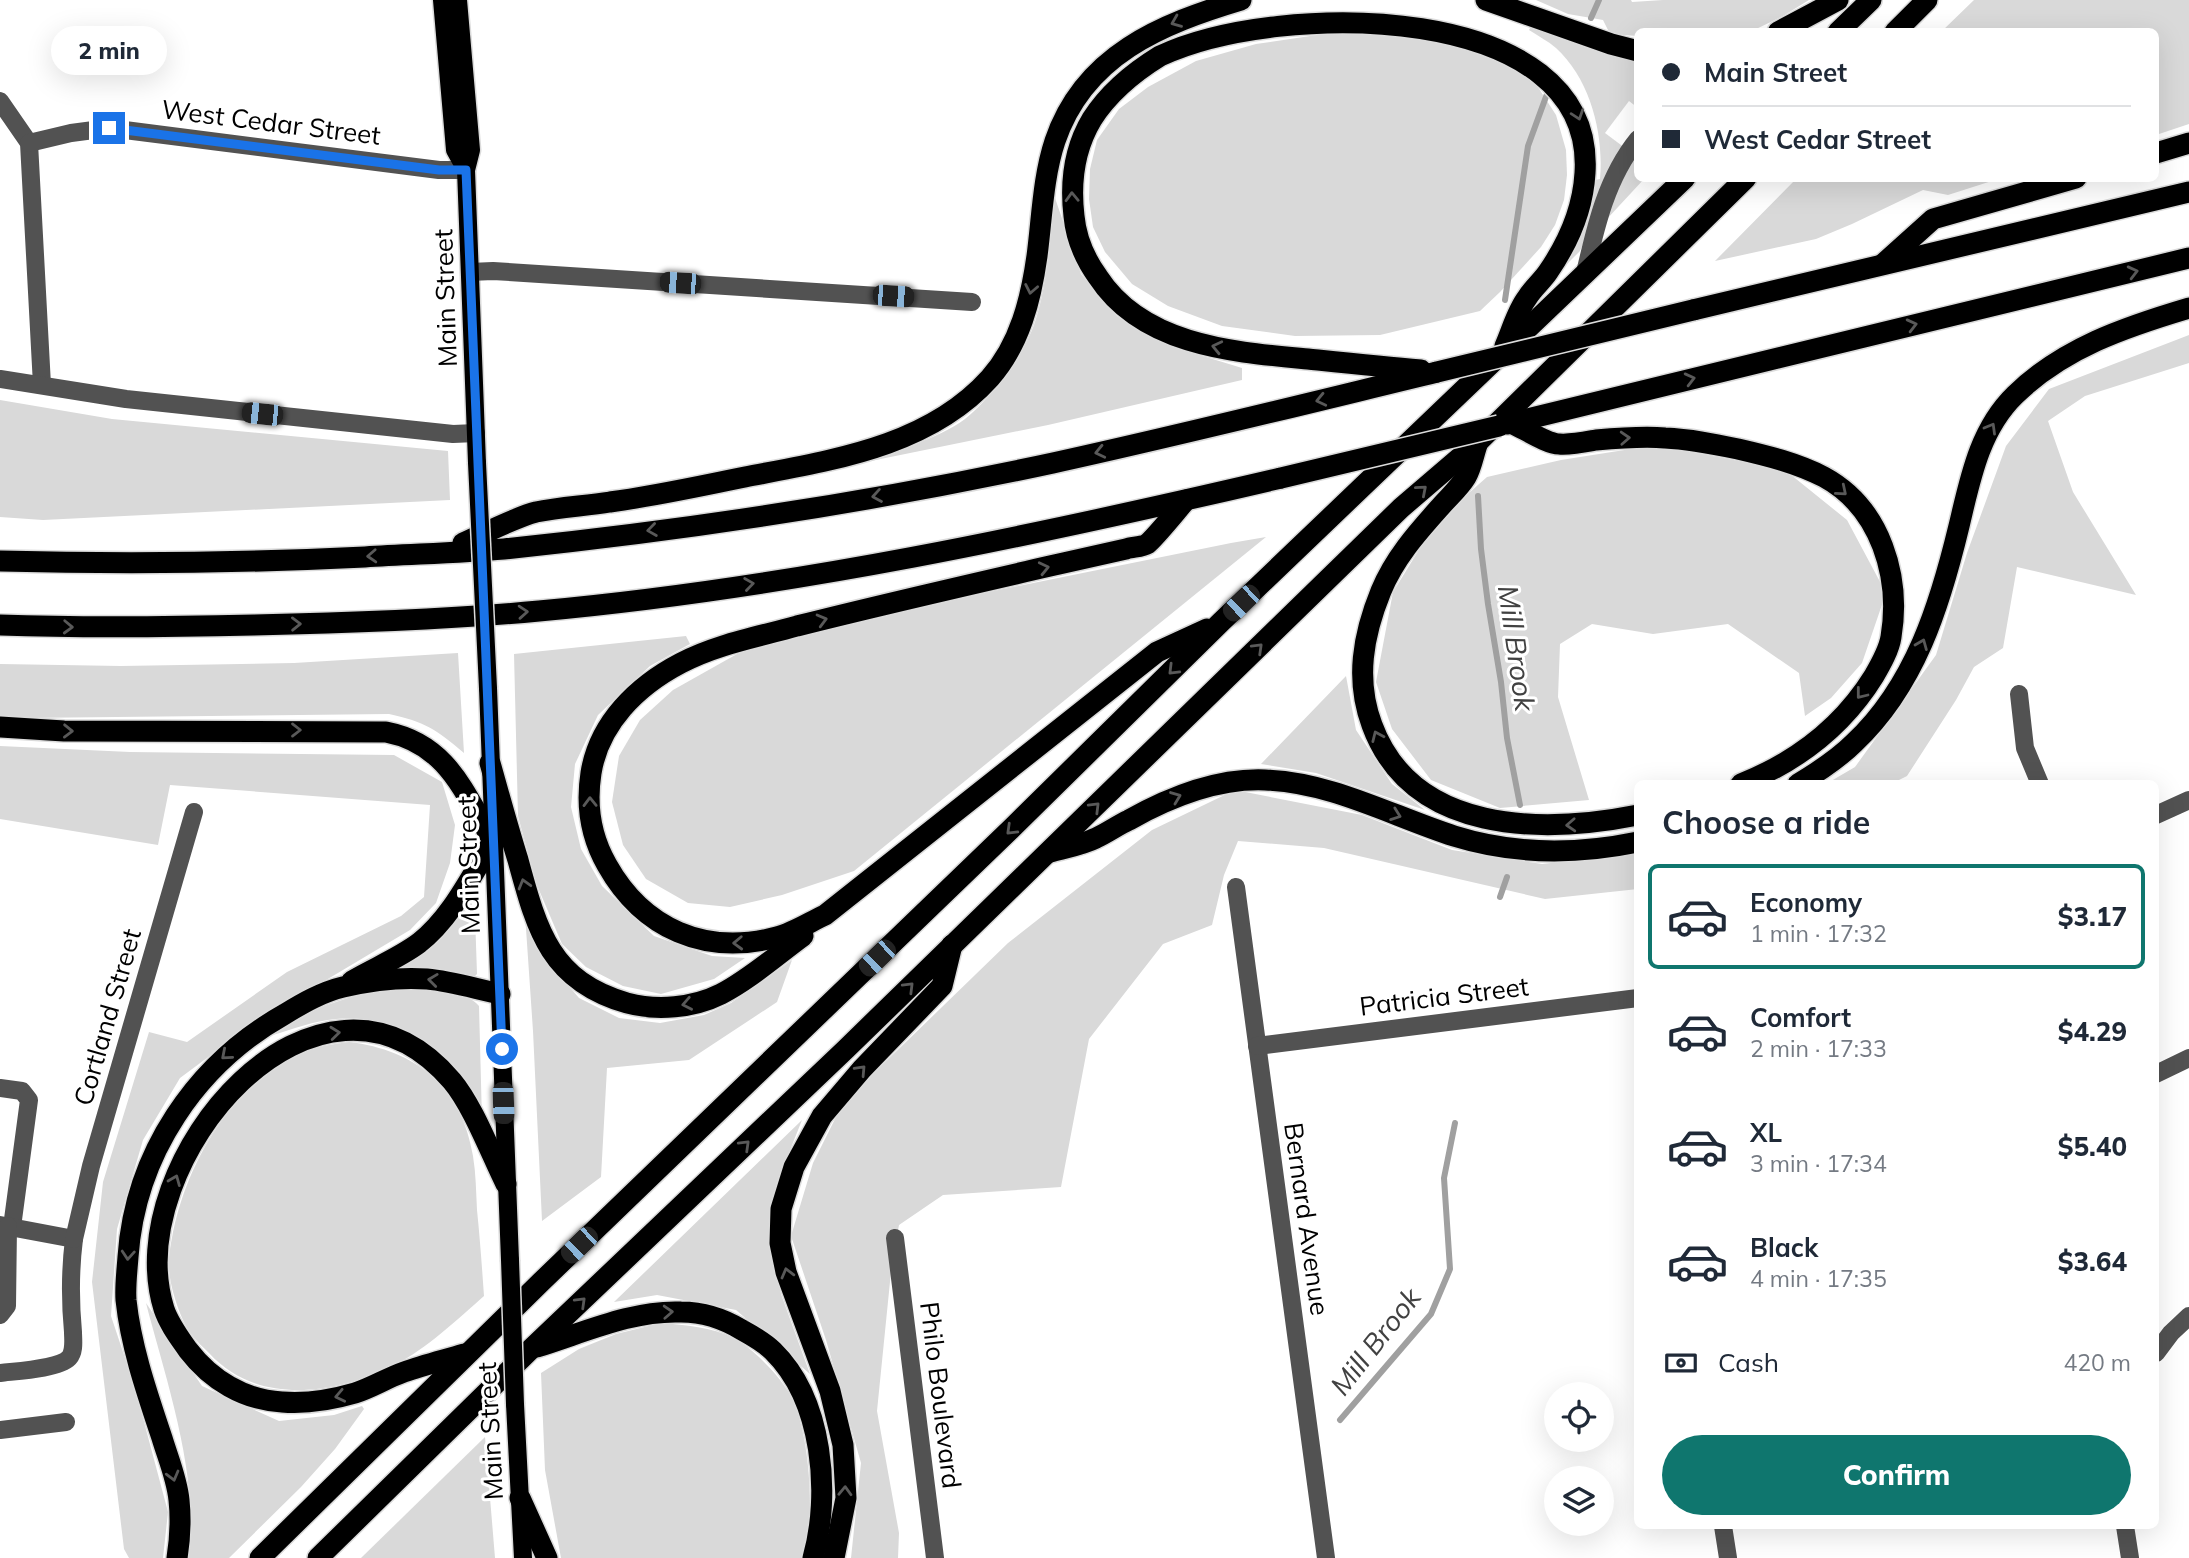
<!DOCTYPE html>
<html lang="en">
<head>
<meta charset="utf-8">
<style>
  :root { --surface:#fff; --page:#f6f6f7; --text:#1f2937; --muted:#747a83; --line:#e0e1e3; --accent:#0f766e }
  body { margin:0; font-family:Mulish,sans-serif; background:var(--page); color:var(--text); height:100vh; display:flex; flex-direction:column; font-size:26px; white-space:nowrap }
  * { box-sizing:border-box; margin:0 }
  p { font-size:23px; color:var(--muted) }
  .icon { flex:none; width:38px; height:38px; fill:none; stroke:currentColor; stroke-width:2; stroke-linecap:round; stroke-linejoin:round }
  .map { position:relative; flex:1; overflow:hidden }
  .side { position:absolute; left:1634px; top:780px; width:525px; height:749px; display:flex; flex-direction:column; background:var(--surface); border-radius:10px; box-shadow:0 7px 28px #0002 }
  .side>* { flex:none }
  .guide { position:absolute; left:1634px; top:28px; width:525px; height:154px; border-radius:10px; box-shadow:0 7px 28px #0002; display:grid; align-content:center; height:154px; padding:0 28px; background:var(--surface) }
  .tools { position:absolute; left:1544px; top:1382px; display:grid; gap:14px }
  .tools a { display:grid; place-items:center; width:70px; height:70px; border-radius:50%; background:var(--surface); box-shadow:0 7px 28px #0002; font-size:35px }
  .end { position:absolute; width:32px; height:32px; margin:-16px; border:9px solid #1a73e8; background:#fff; box-shadow:0 0 0 4px #fff }
  .from { border-radius:50% }
  .bubble { position:absolute; height:49px; border-radius:24px; background:var(--surface); box-shadow:0 7px 28px #0002; font-size:23px; font-weight:800; line-height:49px; text-align:center }
  .car { position:absolute; width:21px; height:42px; margin:-21px -10px; border-radius:9px; box-shadow:0 0 5px 2px #0007; background:linear-gradient(#222 24%,#8ab4d8 0 40%,#222 0 76%,#8ab4d8 0 86%,#222 0) }
  .guide b { display:flex; align-items:center; gap:24px; height:66px; font-size:26px }
  .guide b+b { border-top:2px solid var(--line) }
  .guide i { width:18px; height:18px; background:var(--text) }
  ul { padding:0; list-style:none }
  li { display:flex; align-items:center; gap:21px; height:105px; margin:0 14px 10px; padding:0 14px; border:4px solid transparent; border-radius:10px }
  li div { flex:1 }
  li b { display:block; font-size:26px }
  li em { font-style:normal; font-weight:800 }
  li.selected { border-color:var(--accent) }
  li>.icon { width:63px; height:63px; stroke-width:1.5 }
  h2 { padding:0 28px; font-size:32px; line-height:84px }
  .pay { display:flex; align-items:center; gap:18px; height:77px; padding:0 28px; font-size:26px }
  .pay p { margin-inline-start:auto }
  .primary-button { display:flex; gap:14px; margin-top:auto; padding:14px 28px }
  .primary-button a { flex:1; height:80px; border-radius:42px; background:var(--accent); color:#fff; font-size:28px; font-weight:800; line-height:80px; text-align:center }
  .map>svg:first-child { display:block }
  .green { fill:#d9d9d9 }
  .lines { fill:none; stroke-linecap:round; stroke-linejoin:round }
  .stream { stroke:#a0a0a0; stroke-width:6 }
  .major-casing { stroke:#dbdbdb; stroke-width:21 }
  .highway-casing { stroke:#dbdbdb; stroke-width:24 }
  .minor { stroke:#525252; stroke-width:18 }
  .major { stroke:#000; stroke-width:18 }
  .highway { stroke:#000; stroke-width:21 }
  .major-bridge-casing { stroke:#dbdbdb; stroke-width:21; stroke-linecap:butt }
  .highway-bridge-casing { stroke:#dbdbdb; stroke-width:24; stroke-linecap:butt }
  .major-bridge { stroke:#000; stroke-width:18 }
  .highway-bridge { stroke:#000; stroke-width:21 }
  .oneway { stroke:#595959 }
  .route { stroke:#1a73e8; stroke-width:9 }
  .labels { text-anchor:middle; dominant-baseline:central; stroke-width:6; stroke-linejoin:round; paint-order:stroke }
  .street-label { font-size:26px; fill:#000; stroke:#fff }
  .water-label { font-size:28px; font-style:italic; fill:#414141; stroke:#fff }
</style>
</head>
<body>
<div class="map">
<svg width="2189" height="1558" viewBox="0 0 2189 1558">
  <rect width="100%" height="100%" fill="#fff"/>
  <!-- green -->
  <g class="green">
    <path d="M1536,0H1631L1632,2L1663,0H1809L1783,16L1752,31L1638,32V36L1610,34L1603,20L1568,14Z"/>
    <path d="M1974,0H2189V124L2156,135V32L1942,31Z"/>
    <path d="M1531,26L1608,54L1638,60V108L1629,101L1605,133L1625,148L1580,251L1561,270C1576,240 1593,213 1595,180L1600,179C1604,135 1591,80 1556,48C1548,41 1538,36 1529,30Z"/>
    <path d="M1337,32L1417,36L1468,45L1534,81L1556,115L1566,150L1567,175L1564,200L1555,225L1541,247L1500,292L1480,311L1380,335L1295,336L1222,326L1168,306L1132,284L1105,252L1093,227L1089,199L1090,169L1097,140L1119,109L1148,87L1196,61L1256,44Z"/>
    <path d="M1638,147V178L1644,179L1606,220L1623,168Z"/>
    <path d="M1796,179V178L1998,179L1948,195L1923,190L1852,224L1816,239L1715,261Z"/>
    <path d="M1055,198L1081,274L1117,316L1148,336L1180,349L1242,368V380L1048,425L861,463V461C893,452 938,439 965,419C982,405 995,389 1008,371C1018,357 1028,342 1034,325C1048,285 1049,239 1055,198Z"/>
    <path d="M2189,335V363L2085,396L2048,421L2073,492L2136,595L2017,567L2003,648L1974,667L1956,700L1907,776L1891,784H1826L1855,767L1936,655L1967,553L2006,446L2049,389Z"/>
    <path d="M0,400L112,419L448,451L450,500L43,520L0,517Z"/>
    <path d="M1656,445L1785,470L1847,520L1886,593L1862,663L1831,698L1805,716L1799,673L1728,624L1653,634L1592,624L1560,644L1558,697L1589,800L1500,808L1431,780L1392,729L1376,682L1393,592L1436,522L1487,477L1561,460Z"/>
    <path d="M1266,537L854,871L782,895L730,907L688,903L646,879L623,845L612,802L619,756L640,720L673,690L737,654L816,627L1231,543Z"/>
    <path d="M686,636L690,644L650,666L598,715L575,764L571,807L581,849L602,886L654,936L712,956L745,958L714,979L661,994L623,986L586,967L562,944L536,883L518,816L514,654Z"/>
    <path d="M458,653L464,753C436,729 425,722 389,714L23,718L0,716V664L121,666L294,663Z"/>
    <path d="M1346,676L1356,730L1392,784L1425,810L1316,773L1261,764Z"/>
    <path d="M0,746L130,752L394,755L442,782L455,825L450,863L436,903L410,930L254,1023L180,1078L143,1140L117,1229L111,1316L135,1388L168,1512L163,1558H129L124,1549L92,1282L103,1182L149,1032L187,1042L287,972L401,916L424,897L430,805L170,785L158,845L0,819Z"/>
    <path d="M1235,790L1362,815L1452,850L1542,864L1638,853V889L1545,899L1324,848L1238,841L1224,875L1212,925L1163,944L1089,1039L1061,1187L943,1195L899,1225L892,1262L877,1411L899,1533L898,1558H851L861,1463L826,1340L791,1236L813,1163L843,1103L1008,943L1152,830Z"/>
    <path d="M471,902L475,915L477,974L473,978L390,972L454,921Z"/>
    <path d="M525,914L546,959L579,998L619,1018L660,1023L704,1015L731,1003L792,960L777,1002L689,1060L607,1068L601,1177L542,1221L533,1031Z"/>
    <path d="M409,987C428,989 467,990 479,1006L482,1120C474,1102 467,1082 453,1067C424,1036 380,1014 336,1019C314,1021 293,1029 273,1035L309,1011L354,996Z"/>
    <path d="M349,1042C416,1050 462,1087 473,1156C476,1174 476,1192 477,1210C480,1239 482,1268 484,1296C459,1318 425,1350 396,1364C337,1394 258,1407 209,1353C203,1347 196,1341 191,1334C180,1319 170,1287 169,1269C168,1257 171,1243 173,1232C187,1166 223,1103 278,1064C299,1050 324,1045 349,1042Z"/>
    <path d="M802,1120L777,1183L769,1230L781,1294L810,1374L736,1310L657,1295L614,1302Z"/>
    <path d="M146,1303L202,1386L279,1421L334,1415L362,1406L364,1409L335,1449L301,1487L229,1558H187C202,1482 165,1377 146,1303Z"/>
    <path d="M661,1323C686,1325 711,1327 734,1338C753,1348 784,1380 793,1400C808,1434 813,1496 808,1532C807,1541 804,1550 801,1558H561L545,1470L541,1373L579,1349L616,1334Z"/>
    <path d="M485,1437L495,1558H361Z"/>
  </g>
  <g class="lines">
    <!-- stream -->
    <g class="stream">
      <path d="M1591,18L1599,0"/>
      <path d="M1505,300L1528,146L1547,94"/>
      <path d="M1478,496L1481,549L1488,604L1501,682L1507,738L1520,805"/>
      <path d="M1500,897L1507,877"/>
      <path d="M1340,1420L1431,1314L1450,1269L1444,1178L1455,1123"/>
    </g>
    <!-- major casing -->
    <g class="major-casing">
      <g id="major">
        <path d="M442,0L455,150L466,170"/>
        <path d="M458,0L471,150L466,170L477,463"/>
        <path d="M488,688L510,1260"/>
        <path d="M515,1404L523,1558"/>
      </g>
    </g>
    <!-- highway casing -->
    <g class="highway-casing">
      <g id="highway">
        <path d="M1486,0L1611,44L1638,51"/>
        <path d="M1778,32L1838,0"/>
        <path d="M1838,32L1871,0"/>
        <path d="M1895,32L1927,0"/>
        <path d="M2156,153L2189,143"/>
        <path d="M1883,264L1933,219L2076,178"/>
        <path d="M1693,310L2189,192"/>
        <path d="M1421,370C1383,367 1346,363 1308,359C1234,352 1143,346 1098,277C1085,259 1076,238 1074,216C1070,182 1074,149 1092,119C1108,94 1134,72 1160,56C1279,0 1596,0 1585,173C1583,208 1568,243 1548,272C1542,281 1533,288 1527,298C1517,311 1512,330 1505,346"/>
        <path d="M1511,423C1523,428 1547,444 1559,444C1571,445 1585,442 1596,440C1619,438 1642,436 1665,438C1690,439 1714,444 1738,449C1768,456 1797,463 1824,477C1881,508 1901,577 1891,637C1889,650 1881,664 1874,676C1843,726 1796,762 1741,784"/>
        <path d="M1507,424L2189,258"/>
        <path d="M1478,442C1474,452 1472,467 1466,477C1460,487 1450,496 1442,505C1418,532 1395,557 1381,591C1363,635 1355,680 1372,725C1412,834 1542,834 1638,815"/>
        <path d="M1186,500C1178,509 1155,538 1147,544C1142,547 1132,547 1126,549C1104,554 1082,559 1059,564C972,584 884,604 797,626C758,637 717,644 681,663C637,686 599,723 591,773C586,805 591,837 607,865C643,929 705,956 777,937C793,933 810,922 825,915L1157,652L1207,629"/>
        <path d="M463,543C483,534 516,517 536,512C560,507 585,506 610,502C655,496 700,486 745,477C832,460 928,447 990,378C1020,344 1031,299 1037,256C1042,218 1043,177 1055,141C1084,55 1161,24 1241,0"/>
        <path d="M0,561C122,564 244,563 365,557C412,554 458,553 504,549C688,530 872,502 1053,463C1181,435 1309,403 1437,372"/>
        <path d="M0,625C85,628 169,627 254,625C349,623 444,620 539,611C790,588 1037,535 1281,478"/>
        <path d="M0,727L64,731L386,732C448,744 464,793 493,841C471,876 452,917 419,943C399,958 374,968 352,981"/>
        <path d="M490,763C499,795 508,828 518,860C537,930 550,981 627,1003C657,1011 693,1008 721,994C750,979 777,955 803,936"/>
        <path d="M1798,784C1818,772 1838,759 1854,743C1915,686 1940,605 1959,526C1970,480 1979,430 2015,395C2063,348 2125,327 2189,308"/>
        <path d="M1050,852C1065,848 1082,845 1096,838C1107,833 1118,825 1129,820C1170,797 1217,778 1265,780C1331,782 1392,816 1454,836C1515,855 1575,855 1638,842"/>
        <path d="M537,1347C583,1333 632,1310 681,1312C703,1312 724,1319 742,1330C753,1336 764,1342 773,1351C823,1400 831,1494 813,1558"/>
        <path d="M464,1354C444,1360 423,1365 404,1372C387,1378 371,1388 355,1393C331,1400 306,1404 282,1402C244,1400 211,1380 188,1350C179,1337 169,1324 164,1309C118,1161 320,926 452,1081C473,1106 491,1154 506,1184"/>
        <path d="M520,1498L547,1558"/>
        <path d="M177,1558C180,1539 181,1519 179,1500C177,1479 168,1458 162,1438C147,1393 131,1347 126,1300C125,1286 127,1271 128,1257C135,1154 196,1064 285,1014C303,1003 322,992 343,987C369,981 400,977 427,979C451,981 476,989 500,994"/>
        <path d="M260,1558L541,1282L1014,826L1221,622L1685,178"/>
        <path d="M318,1558L531,1349L846,1049L1401,508L1478,442L1746,178"/>
        <path d="M834,1558L846,1498L843,1445L830,1391L786,1272L780,1243L781,1209L794,1167L822,1116L862,1069L942,986L952,945"/>
      </g>
    </g>
    <!-- minor -->
    <g class="minor">
      <path d="M0,101L29,143L42,385"/>
      <path d="M29,143L71,133L109,128L439,170H466"/>
      <path d="M470,272L493,271L972,302"/>
      <path d="M1585,273C1596,225 1607,177 1638,139"/>
      <path d="M0,379L126,399L453,434L476,433"/>
      <path d="M2019,694L2025,748L2040,784"/>
      <path d="M2156,815L2189,800"/>
      <path d="M1236,887L1326,1558"/>
      <path d="M1257,1046L1638,998"/>
      <path d="M2156,1074L2189,1058"/>
      <path d="M0,1088L22,1091L29,1100L12,1227"/>
      <path d="M0,1225L74,1239C70,1271 70,1300 73,1332C73,1340 75,1351 69,1358C58,1369 16,1371 0,1373"/>
      <path d="M895,1238L935,1558"/>
      <path d="M74,1239L91,1166L194,812"/>
      <path d="M0,1315L7,1306L8,1226"/>
      <path d="M2156,1353L2171,1333L2189,1316"/>
      <path d="M0,1430L66,1422"/>
      <path d="M1723,1526L1728,1558"/>
      <path d="M2125,1526L2130,1558"/>
    </g>
    <!-- major -->
    <use href="#major" class="major"/>
    <!-- highway -->
    <use href="#highway" class="highway"/>
    <!-- major-bridge casing -->
    <g class="major-bridge-casing">
      <g id="major-bridge">
        <path d="M477,463L488,688"/>
        <path d="M510,1260L515,1404"/>
      </g>
    </g>
    <!-- highway-bridge casing -->
    <g class="highway-bridge-casing">
      <g id="highway-bridge">
        <path d="M1437,372L1693,310"/>
        <path d="M1281,478L1499,426"/>
      </g>
    </g>
    <!-- major-bridge -->
    <use href="#major-bridge" class="major-bridge"/>
    <!-- highway-bridge -->
    <use href="#highway-bridge" class="highway-bridge"/>
  </g>
  <!-- one-way arrows -->
  <defs><path id="oneway-chevron" d="M-2-3.5L2.5 0L-2 3.5" fill="none" stroke-width="1.6" stroke-linecap="round" stroke-linejoin="round" transform="scale(1.75)"/></defs>
  <g class="oneway">
    <use href="#oneway-chevron" transform="translate(1176 22) rotate(158)"/>
    <use href="#oneway-chevron" transform="translate(1578 115) rotate(71)"/>
    <use href="#oneway-chevron" transform="translate(1072 197) rotate(-92)"/>
    <use href="#oneway-chevron" transform="translate(2133 272) rotate(-14)"/>
    <use href="#oneway-chevron" transform="translate(1031 289) rotate(101)"/>
    <use href="#oneway-chevron" transform="translate(1912 325) rotate(-14)"/>
    <use href="#oneway-chevron" transform="translate(1217 347) rotate(-167)"/>
    <use href="#oneway-chevron" transform="translate(1690 379) rotate(-14)"/>
    <use href="#oneway-chevron" transform="translate(1321 400) rotate(167)"/>
    <use href="#oneway-chevron" transform="translate(1991 428) rotate(-60)"/>
    <use href="#oneway-chevron" transform="translate(1625 438) rotate(-3)"/>
    <use href="#oneway-chevron" transform="translate(1100 452) rotate(167)"/>
    <use href="#oneway-chevron" transform="translate(1422 490) rotate(-41)"/>
    <use href="#oneway-chevron" transform="translate(1842 491) rotate(40)"/>
    <use href="#oneway-chevron" transform="translate(877 496) rotate(170)"/>
    <use href="#oneway-chevron" transform="translate(652 530) rotate(172)"/>
    <use href="#oneway-chevron" transform="translate(372 556) rotate(177)"/>
    <use href="#oneway-chevron" transform="translate(1044 568) rotate(-13)"/>
    <use href="#oneway-chevron" transform="translate(749 584) rotate(-8)"/>
    <use href="#oneway-chevron" transform="translate(523 612) rotate(-4)"/>
    <use href="#oneway-chevron" transform="translate(822 620) rotate(-15)"/>
    <use href="#oneway-chevron" transform="translate(296 624) rotate(-1)"/>
    <use href="#oneway-chevron" transform="translate(68 627) rotate(2)"/>
    <use href="#oneway-chevron" transform="translate(1922 644) rotate(-68)"/>
    <use href="#oneway-chevron" transform="translate(1258 648) rotate(-44)"/>
    <use href="#oneway-chevron" transform="translate(1173 670) rotate(135)"/>
    <use href="#oneway-chevron" transform="translate(1861 694) rotate(128)"/>
    <use href="#oneway-chevron" transform="translate(296 730)"/>
    <use href="#oneway-chevron" transform="translate(68 731) rotate(1)"/>
    <use href="#oneway-chevron" transform="translate(1377 736) rotate(-114)"/>
    <use href="#oneway-chevron" transform="translate(1176 797) rotate(-21)"/>
    <use href="#oneway-chevron" transform="translate(590 802) rotate(-91)"/>
    <use href="#oneway-chevron" transform="translate(1095 807) rotate(-45)"/>
    <use href="#oneway-chevron" transform="translate(1396 815) rotate(20)"/>
    <use href="#oneway-chevron" transform="translate(1571 825) rotate(177)"/>
    <use href="#oneway-chevron" transform="translate(1011 830) rotate(136)"/>
    <use href="#oneway-chevron" transform="translate(524 884) rotate(-106)"/>
    <use href="#oneway-chevron" transform="translate(738 943) rotate(178)"/>
    <use href="#oneway-chevron" transform="translate(433 980) rotate(-173)"/>
    <use href="#oneway-chevron" transform="translate(909 987) rotate(-45)"/>
    <use href="#oneway-chevron" transform="translate(687 1004) rotate(169)"/>
    <use href="#oneway-chevron" transform="translate(335 1033) rotate(-6)"/>
    <use href="#oneway-chevron" transform="translate(226 1055) rotate(139)"/>
    <use href="#oneway-chevron" transform="translate(861 1070) rotate(-47)"/>
    <use href="#oneway-chevron" transform="translate(745 1145) rotate(-44)"/>
    <use href="#oneway-chevron" transform="translate(175 1180) rotate(-68)"/>
    <use href="#oneway-chevron" transform="translate(128 1255) rotate(94)"/>
    <use href="#oneway-chevron" transform="translate(787 1273) rotate(-105)"/>
    <use href="#oneway-chevron" transform="translate(581 1302) rotate(-44)"/>
    <use href="#oneway-chevron" transform="translate(668 1312) rotate(-3)"/>
    <use href="#oneway-chevron" transform="translate(340 1396) rotate(168)"/>
    <use href="#oneway-chevron" transform="translate(173 1476) rotate(75)"/>
    <use href="#oneway-chevron" transform="translate(845 1491) rotate(-88)"/>
  </g>
  <g class="lines">
    <!-- route -->
    <path class="route" d="M109,128L439,170H466L502,1049"/>
  </g>
  <g class="labels">
    <!-- street labels -->
    <g class="street-label">
      <text transform="translate(271 122) rotate(7)">West Cedar Street</text>
      <text transform="translate(445 298) rotate(-92)">Main Street</text>
      <text transform="translate(468 865) rotate(-92)">Main Street</text>
      <text transform="translate(1444 996) rotate(-7)">Patricia Street</text>
      <text transform="translate(107 1017) rotate(-74)">Cortland Street</text>
      <text transform="translate(1307 1219) rotate(82)">Bernard Avenue</text>
      <text transform="translate(941 1395) rotate(83)">Philo Boulevard</text>
      <text transform="translate(490 1431) rotate(-93)">Main Street</text>
    </g>
    <!-- water labels -->
    <g class="water-label">
      <text transform="translate(1517 648) rotate(82)">Mill Brook</text>
      <text transform="translate(1375 1341) rotate(-52)">Mill Brook</text>
    </g>
  </g>
</svg>
<div class="tools">
<a><svg class="icon" aria-label="locate" viewBox="0 0 24 24"><circle cx="12" cy="12" r="6"/><path d="M12 2v4M12 18v4M2 12h4M18 12h4"/></svg></a>
<a><svg class="icon" aria-label="layers" viewBox="0 0 24 24"><path d="M12 4l9 5-9 5-9-5zM3 14l9 5 9-5"/></svg></a>
</div>
<i class="end from" style="left:502px;top:1049px"></i>
<i class="end" style="left:109px;top:128px"></i>
<div class="bubble" style="left:51px;top:26px;width:116px">2 min</div>
<i class="car" style="left:680px;top:283px;rotate:274deg"></i>
<i class="car" style="left:893px;top:296px;rotate:94deg"></i>
<i class="car" style="left:262px;top:414px;rotate:276deg"></i>
<i class="car" style="left:1241px;top:603px;rotate:226deg"></i>
<i class="car" style="left:877px;top:958px;rotate:226deg"></i>
<i class="car" style="left:503px;top:1103px;rotate:178deg"></i>
<i class="car" style="left:579px;top:1245px;rotate:226deg"></i>
<div class="guide">
<b><i class="from"></i>Main Street</b>
<b><i></i>West Cedar Street</b>
</div>
<section class="side">
<h2>Choose a ride</h2>
<ul>
<li class="selected"><svg class="icon" aria-label="car" viewBox="0 0 24 24"><path d="M5 17H2v-5l4-1 3-4h7l3 4 3 1v5h-3M9 17h6M6 11h13"/><circle cx="7" cy="17" r="2"/><circle cx="17" cy="17" r="2"/></svg><div><b>Economy</b><p>1 min · 17:32</p></div><em>$3.17</em></li>
<li><svg class="icon" aria-label="car" viewBox="0 0 24 24"><path d="M5 17H2v-5l4-1 3-4h7l3 4 3 1v5h-3M9 17h6M6 11h13"/><circle cx="7" cy="17" r="2"/><circle cx="17" cy="17" r="2"/></svg><div><b>Comfort</b><p>2 min · 17:33</p></div><em>$4.29</em></li>
<li><svg class="icon" aria-label="car" viewBox="0 0 24 24"><path d="M5 17H2v-5l4-1 3-4h7l3 4 3 1v5h-3M9 17h6M6 11h13"/><circle cx="7" cy="17" r="2"/><circle cx="17" cy="17" r="2"/></svg><div><b>XL</b><p>3 min · 17:34</p></div><em>$5.40</em></li>
<li><svg class="icon" aria-label="car" viewBox="0 0 24 24"><path d="M5 17H2v-5l4-1 3-4h7l3 4 3 1v5h-3M9 17h6M6 11h13"/><circle cx="7" cy="17" r="2"/><circle cx="17" cy="17" r="2"/></svg><div><b>Black</b><p>4 min · 17:35</p></div><em>$3.64</em></li>
</ul>
<div class="pay"><svg class="icon" aria-label="cash" viewBox="0 0 24 24"><path d="M3 7h18v10H3z"/><circle cx="12" cy="12" r="2"/></svg>Cash<p>420 m</p></div>
<div class="primary-button"><a>Confirm</a></div>
</section>
</div>
</body>
</html>
